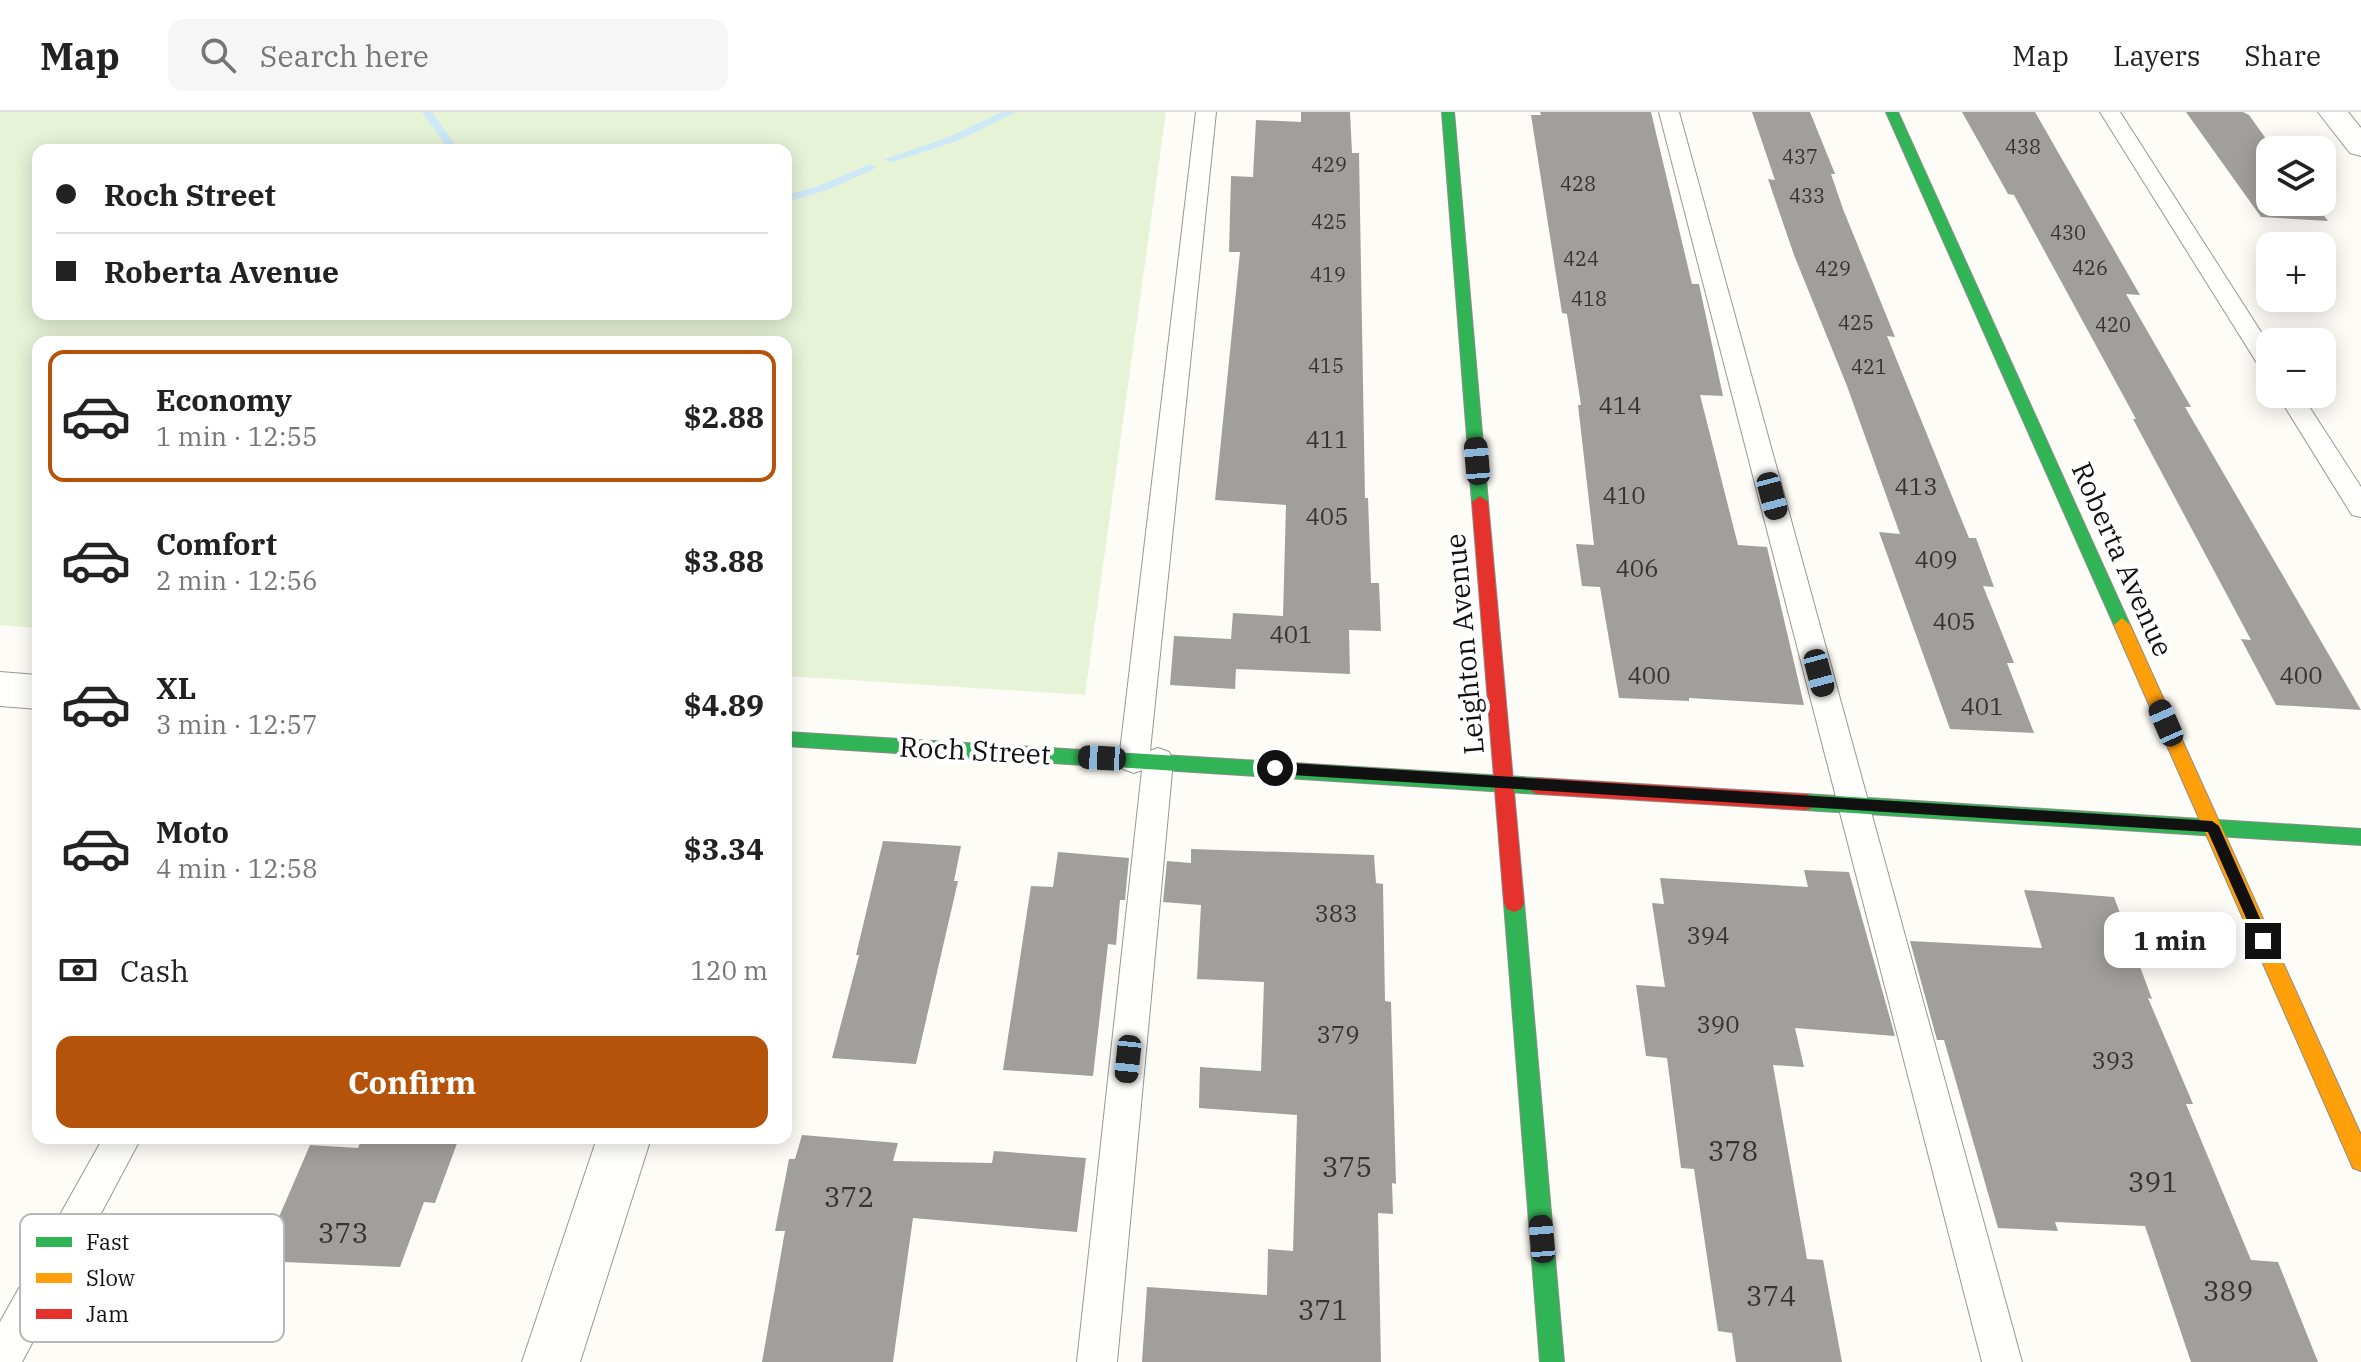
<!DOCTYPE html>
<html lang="en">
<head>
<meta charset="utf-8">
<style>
  :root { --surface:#fff; --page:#f6f6f6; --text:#222; --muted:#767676; --line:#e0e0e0; --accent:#b45309 }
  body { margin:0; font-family:"IBM Plex Serif",serif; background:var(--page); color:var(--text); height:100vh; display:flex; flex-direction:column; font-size:30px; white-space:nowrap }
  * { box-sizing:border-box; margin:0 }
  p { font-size:26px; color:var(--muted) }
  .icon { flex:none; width:44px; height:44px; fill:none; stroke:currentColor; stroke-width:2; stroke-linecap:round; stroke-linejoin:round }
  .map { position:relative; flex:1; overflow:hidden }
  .side { position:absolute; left:32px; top:224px; width:760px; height:808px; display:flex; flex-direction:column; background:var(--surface); border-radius:16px; box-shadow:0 4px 20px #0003 }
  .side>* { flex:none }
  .banner { position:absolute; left:32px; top:32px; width:760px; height:176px; border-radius:16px; box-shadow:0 4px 20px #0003; display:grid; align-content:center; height:176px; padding:0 24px; background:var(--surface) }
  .buttons { position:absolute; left:2256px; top:24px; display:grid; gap:16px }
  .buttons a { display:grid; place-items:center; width:80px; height:80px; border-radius:16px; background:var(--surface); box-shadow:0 4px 20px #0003; font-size:40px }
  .end { position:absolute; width:36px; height:36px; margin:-18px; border:10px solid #111; background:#fff; box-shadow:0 0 0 4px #fff }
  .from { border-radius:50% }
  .bubble { position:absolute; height:56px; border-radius:16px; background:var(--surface); box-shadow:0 4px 20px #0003; font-size:26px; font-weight:800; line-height:56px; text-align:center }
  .car { position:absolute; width:24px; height:48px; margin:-24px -12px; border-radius:10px; box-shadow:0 0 6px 2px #0007; background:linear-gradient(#222 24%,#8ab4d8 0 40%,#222 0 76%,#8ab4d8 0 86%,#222 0) }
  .banner b { display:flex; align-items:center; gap:28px; height:76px; font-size:30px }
  .banner b+b { border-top:2px solid var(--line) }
  .banner i { width:20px; height:20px; background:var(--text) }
  ul { padding:14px 0 0; list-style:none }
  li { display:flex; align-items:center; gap:24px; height:132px; margin:0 16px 12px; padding:0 8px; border:4px solid transparent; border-radius:16px }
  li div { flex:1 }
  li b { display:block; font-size:30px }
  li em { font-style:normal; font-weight:800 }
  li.current { border-color:var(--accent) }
  li>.icon { width:72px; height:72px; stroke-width:1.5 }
  .pay { display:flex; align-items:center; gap:20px; height:88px; padding:0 24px; font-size:30px }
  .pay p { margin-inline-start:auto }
  .cta { display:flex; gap:16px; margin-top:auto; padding:16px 24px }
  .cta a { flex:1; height:92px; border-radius:16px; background:var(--accent); color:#fff; font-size:32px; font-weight:800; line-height:92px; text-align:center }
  header { display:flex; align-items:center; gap:48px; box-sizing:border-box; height:112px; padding:0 40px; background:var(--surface); border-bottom:2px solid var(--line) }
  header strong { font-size:38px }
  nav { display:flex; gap:44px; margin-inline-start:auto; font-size:28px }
  .search { width:560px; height:72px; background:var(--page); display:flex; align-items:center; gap:20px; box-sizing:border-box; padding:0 28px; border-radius:16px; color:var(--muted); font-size:30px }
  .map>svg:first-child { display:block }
  .green { fill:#e7f3d7; fill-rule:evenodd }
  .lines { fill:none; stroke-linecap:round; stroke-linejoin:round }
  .stream { fill:#cde8f7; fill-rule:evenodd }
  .building { fill:#a19f9c }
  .lane-casing { stroke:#979795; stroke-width:2 }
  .street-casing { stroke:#979795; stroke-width:2 }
  .fast-casing { stroke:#8e8d8b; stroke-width:2 }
  .slow-casing { stroke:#8e8d8b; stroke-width:2 }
  .jam-casing { stroke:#8e8d8b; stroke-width:2 }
  .lane { fill:#fffffe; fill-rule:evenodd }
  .street { fill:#fffffe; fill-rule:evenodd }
  .fast { fill:#30b455; fill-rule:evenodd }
  .slow { fill:#ff9f0a; fill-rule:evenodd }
  .jam { fill:#e5322d; fill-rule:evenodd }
  .route { fill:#111 }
  .labels { text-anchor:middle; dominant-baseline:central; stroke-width:8; stroke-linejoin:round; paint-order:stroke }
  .far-number-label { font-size:20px; fill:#353434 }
  .number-label { font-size:24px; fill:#353434 }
  .street-label { font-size:28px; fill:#111; stroke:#fff }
  .near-number-label { font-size:28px; fill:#353434 }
  .key { fill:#fff; stroke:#b8b8b8; stroke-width:2 }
  .key-label { font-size:22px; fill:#111 }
</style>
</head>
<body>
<header>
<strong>Map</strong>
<div class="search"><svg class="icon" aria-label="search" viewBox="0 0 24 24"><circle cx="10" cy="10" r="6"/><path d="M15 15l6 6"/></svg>Search here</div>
<nav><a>Map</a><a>Layers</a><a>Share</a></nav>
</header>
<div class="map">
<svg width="2361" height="1250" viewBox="0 0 2361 1250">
  <rect width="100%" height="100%" fill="#fdfcf7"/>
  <!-- green -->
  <path class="green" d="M0,0H1166L1085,583L786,564V230H38V516L0,513ZM38,38H786V202H38Z"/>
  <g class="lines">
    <!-- stream -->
    <g class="stream">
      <path d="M422,0H432L459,38H449Z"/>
      <path d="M1002,0H1016L957,29L892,50L883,48L949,25Z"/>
      <path d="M870,52L876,55L874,57L827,78L786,90V83L819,74Z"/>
    </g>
  </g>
  <!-- building -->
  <g class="building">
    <path d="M1301,0H1350L1352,41H1359L1365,386H1368L1371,471H1379L1381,519L1349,518L1350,562L1236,557L1235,577L1170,573L1174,524L1231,527L1233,501L1283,504L1286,393L1215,388L1240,140H1229L1231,64L1253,65L1256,8L1301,10Z"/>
    <path d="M1540,0H1651L1692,172H1699L1723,284L1700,283L1738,433L1767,435L1804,593L1689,586V589L1619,586L1600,475L1582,474L1576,432L1594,433L1578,293H1581L1567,202L1562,201L1531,3H1541Z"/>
    <path d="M1752,0H1810L1835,62H1831L1843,97L1895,225L1887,224L1969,426H1976L1994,475L1983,474L2014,551H2007L2034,621L1950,617L1879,420L1900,422L1847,274L1794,143L1768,67L1775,68Z"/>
    <path d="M1962,0H2035L2140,183L2126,182L2191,295H2185L2361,598L2276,593L2241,527L2251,528L2133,307H2136L2014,83L2008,82Z"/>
    <path d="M2186,0H2243L2249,3L2274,38H2270V90H2314L2328,109L2261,105Z"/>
    <path d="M883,729L961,734L954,769H958L916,952L832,946L859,843H856Z"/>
    <path d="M1191,737L1374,743L1376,771L1383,772L1385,889L1391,890L1396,1072L1392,1071L1393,1102L1378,1101L1381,1250H1142L1147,1175L1267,1183L1268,1137L1293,1139L1297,1003L1199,996L1200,955L1261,959L1264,870L1197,867L1201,793L1163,790L1167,749L1191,751Z"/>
    <path d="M1058,740L1129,746L1125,788H1120L1116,833L1108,832L1093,964L1003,958L1031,774L1053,775Z"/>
    <path d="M1804,758L1849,760L1895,924L1795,916L1804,955L1773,953L1807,1147L1823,1148L1842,1250H1736L1732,1221L1718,1219L1694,1057L1681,1056L1667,946L1646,944L1636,873L1665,875L1652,791L1664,792L1660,766L1808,775Z"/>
    <path d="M2024,778L2114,785L2152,887L2148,886L2193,992H2186L2251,1148L2278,1150L2318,1250H2191L2145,1114L2055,1110L2058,1119L1998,1116L1944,928H1937L1910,829L2042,836Z"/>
    <path d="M802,1023L898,1031L893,1049L992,1051L994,1039L1086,1046L1077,1120L913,1106L893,1250H762L785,1119H775L789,1047H795Z"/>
    <path d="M362,1026H459L435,1091L424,1090L400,1155L260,1149L310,1033L358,1036Z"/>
  </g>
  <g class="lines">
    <!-- lane casing -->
    <g class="lane-casing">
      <g id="lane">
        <path d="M1196,0H1216L1150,639L1158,636L1169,640L1173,649L1117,1250H1077L1142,658L1134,661L1123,657L1119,648Z"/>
        <path d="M1659,0H1679L2022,1250H1982Z"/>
        <path d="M2100,0H2120L2270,234V261L2262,259Z"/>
        <path d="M2277,282H2301L2361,375V405L2352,403Z"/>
        <path d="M103,1026H141L22,1250H0V1210Z"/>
      </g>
    </g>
    <!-- street casing -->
    <g class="street-casing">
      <g id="street">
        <path d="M2318,0H2348L2361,16V44L2350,41Z"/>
        <path d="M0,560L38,563V597L0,594Z"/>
        <path d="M597,1026H651L580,1250H522Z"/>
      </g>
    </g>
    <!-- fast casing -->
    <g class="fast-casing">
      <g id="fast">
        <path d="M1442,0H1454L1488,390L1480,396L1472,390Z"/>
        <path d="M1886,0H1898L2130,513L2128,518L2122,520L2114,513Z"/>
        <path d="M786,620L1538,666L1545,669L1547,674L1545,679L1538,682L786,634Z"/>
        <path d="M1805,682L2361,717V733L1805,698L1798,696L1796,690L1798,684Z"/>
        <path d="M1514,782L1521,785L1524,791L1564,1250H1540L1504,791L1507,785Z"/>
      </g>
    </g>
    <!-- slow casing -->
    <g class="slow-casing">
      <path id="slow" d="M2122,506L2130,513L2361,1023V1059L2353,1056L2114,513Z"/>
    </g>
    <!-- jam casing -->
    <g class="jam-casing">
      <g id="jam">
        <path d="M1480,384L1488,390L1524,791L1521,797L1514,800L1507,797L1504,791L1472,390Z"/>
        <path d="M1538,666L1805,682L1812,684L1814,690L1812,696L1805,698L1538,682L1531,679L1529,674L1531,669Z"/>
      </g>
    </g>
    <!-- lane -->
    <use href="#lane" class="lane"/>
    <!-- street -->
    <use href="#street" class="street"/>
    <!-- fast -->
    <use href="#fast" class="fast"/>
    <!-- slow -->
    <use href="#slow" class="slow"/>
    <!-- jam -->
    <use href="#jam" class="jam"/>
  </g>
  <!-- route -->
  <path class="route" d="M1275,650L2212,709L2219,714L2270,829L2268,833H2258L2208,720L1275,662L1269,656Z"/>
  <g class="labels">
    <!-- far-number labels -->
    <g class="far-number-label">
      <text x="2023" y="34">438</text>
      <text x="1800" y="44">437</text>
      <text x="1329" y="52">429</text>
      <text x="1578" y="71">428</text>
      <text x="1807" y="83">433</text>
      <text x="1329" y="109">425</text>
      <text x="2068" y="120">430</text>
      <text x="1581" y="146">424</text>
      <text x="2090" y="155">426</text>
      <text x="1833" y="156">429</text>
      <text x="1328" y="162">419</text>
      <text x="1589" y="186">418</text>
      <text x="1856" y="210">425</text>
      <text x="2113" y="212">420</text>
      <text x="1326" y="253">415</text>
      <text x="1869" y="254">421</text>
    </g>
    <!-- number labels -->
    <g class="number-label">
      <text x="1620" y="293">414</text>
      <text x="1327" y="327">411</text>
      <text x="1916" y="374">413</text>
      <text x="1624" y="383">410</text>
      <text x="1327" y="404">405</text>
      <text x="1936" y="447">409</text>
      <text x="1637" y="456">406</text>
      <text x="1954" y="509">405</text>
      <text x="1291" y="522">401</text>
      <text x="1649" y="563">400</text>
      <text x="2301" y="563">400</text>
      <text x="1982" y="594">401</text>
      <text x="1336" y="801">383</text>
      <text x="1708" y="823">394</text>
      <text x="1718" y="912">390</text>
      <text x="1338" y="922">379</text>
      <text x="2113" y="948">393</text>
    </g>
    <!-- street labels -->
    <g class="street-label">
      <text transform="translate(2123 447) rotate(66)">Roberta Avenue</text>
      <text transform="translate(1464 532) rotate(-95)">Leighton Avenue</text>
      <text transform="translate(975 638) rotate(3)">Roch Street</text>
    </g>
    <!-- near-number labels -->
    <g class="near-number-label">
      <text x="1733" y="1038">378</text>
      <text x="1347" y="1054">375</text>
      <text x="2153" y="1069">391</text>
      <text x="849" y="1084">372</text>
      <text x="343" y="1120">373</text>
      <text x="2228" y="1178">389</text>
      <text x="1771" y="1183">374</text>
      <text x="1323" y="1197">371</text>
    </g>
  </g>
  <!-- legend -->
  <rect x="20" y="1102" width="264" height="128" rx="12" class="key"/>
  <rect x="36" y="1125" width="36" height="10" fill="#30b455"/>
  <rect x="36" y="1161" width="36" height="10" fill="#ff9f0a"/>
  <rect x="36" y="1197" width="36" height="10" fill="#e5322d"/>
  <g class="key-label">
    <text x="86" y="1138">Fast</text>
    <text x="86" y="1174">Slow</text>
    <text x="86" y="1210">Jam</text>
  </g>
</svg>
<div class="buttons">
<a><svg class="icon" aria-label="layers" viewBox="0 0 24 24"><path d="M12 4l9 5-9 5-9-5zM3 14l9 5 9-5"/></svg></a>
<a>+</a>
<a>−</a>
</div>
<i class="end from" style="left:1275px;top:656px"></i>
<i class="end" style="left:2263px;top:829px"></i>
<div class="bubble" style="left:2104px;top:800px;width:132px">1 min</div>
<i class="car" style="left:1477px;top:349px;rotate:355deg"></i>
<i class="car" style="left:1772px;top:384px;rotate:165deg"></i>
<i class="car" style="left:1819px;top:561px;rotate:165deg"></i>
<i class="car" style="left:2166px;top:611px;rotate:336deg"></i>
<i class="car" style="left:1102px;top:646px;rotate:273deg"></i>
<i class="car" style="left:1128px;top:947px;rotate:186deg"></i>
<i class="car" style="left:1542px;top:1127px;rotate:355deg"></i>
<div class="banner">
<b><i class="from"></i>Roch Street</b>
<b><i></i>Roberta Avenue</b>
</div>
<section class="side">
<ul>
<li class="current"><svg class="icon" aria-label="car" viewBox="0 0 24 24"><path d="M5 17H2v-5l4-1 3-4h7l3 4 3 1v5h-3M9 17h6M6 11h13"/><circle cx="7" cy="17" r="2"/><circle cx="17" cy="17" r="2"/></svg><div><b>Economy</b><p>1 min · 12:55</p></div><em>$2.88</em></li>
<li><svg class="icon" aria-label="car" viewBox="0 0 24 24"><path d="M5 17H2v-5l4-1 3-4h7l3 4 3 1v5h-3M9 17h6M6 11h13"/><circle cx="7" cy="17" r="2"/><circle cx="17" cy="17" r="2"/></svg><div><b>Comfort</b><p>2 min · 12:56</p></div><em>$3.88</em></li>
<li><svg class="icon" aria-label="car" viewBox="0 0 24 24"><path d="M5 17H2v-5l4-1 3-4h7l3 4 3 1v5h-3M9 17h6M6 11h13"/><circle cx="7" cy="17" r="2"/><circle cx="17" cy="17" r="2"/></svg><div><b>XL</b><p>3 min · 12:57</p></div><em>$4.89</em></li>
<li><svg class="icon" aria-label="car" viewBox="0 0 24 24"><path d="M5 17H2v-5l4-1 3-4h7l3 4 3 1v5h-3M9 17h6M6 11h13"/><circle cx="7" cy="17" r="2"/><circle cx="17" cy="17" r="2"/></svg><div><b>Moto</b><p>4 min · 12:58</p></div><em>$3.34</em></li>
</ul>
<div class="pay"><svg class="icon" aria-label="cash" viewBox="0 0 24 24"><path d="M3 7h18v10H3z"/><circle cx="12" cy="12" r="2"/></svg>Cash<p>120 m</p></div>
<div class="cta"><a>Confirm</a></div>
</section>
</div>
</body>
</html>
